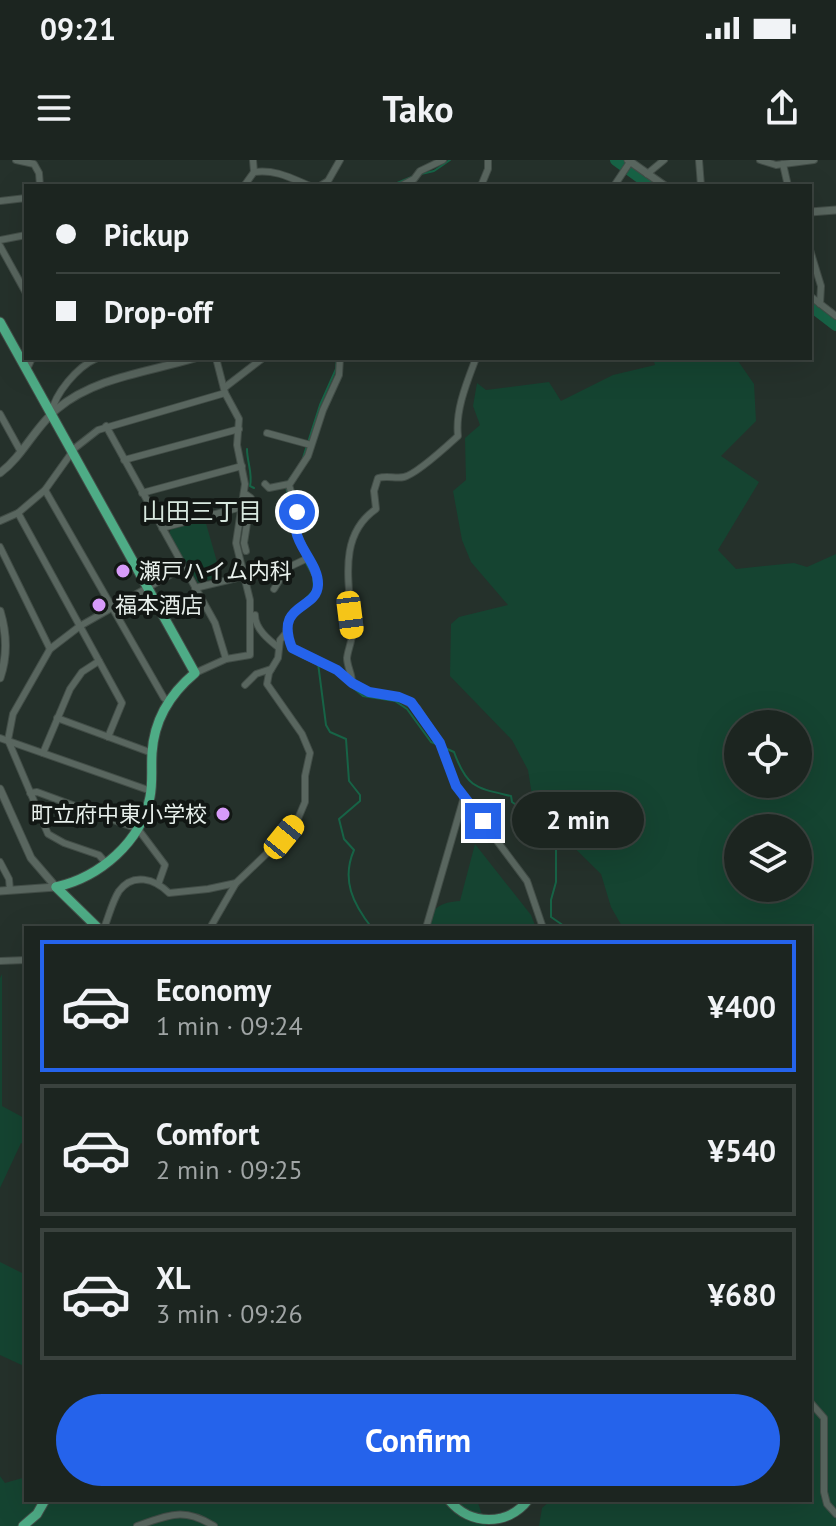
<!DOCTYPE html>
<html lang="en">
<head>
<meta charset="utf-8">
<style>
  :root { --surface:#1c2520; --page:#29312d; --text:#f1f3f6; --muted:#a0a5a5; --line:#3a423e; --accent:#2563eb }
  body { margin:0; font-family:"PT Sans","Noto Sans JP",sans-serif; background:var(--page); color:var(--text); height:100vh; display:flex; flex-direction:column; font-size:30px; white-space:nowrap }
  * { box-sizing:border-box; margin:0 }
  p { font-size:26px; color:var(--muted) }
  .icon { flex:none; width:44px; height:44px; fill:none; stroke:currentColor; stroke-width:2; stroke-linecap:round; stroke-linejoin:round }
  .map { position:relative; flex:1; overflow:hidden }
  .details { position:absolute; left:24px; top:766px; width:788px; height:576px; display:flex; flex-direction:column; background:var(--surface); border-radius:0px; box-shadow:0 8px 32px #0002,0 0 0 2px var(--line) }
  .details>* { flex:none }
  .top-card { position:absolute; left:24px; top:24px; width:788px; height:176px; border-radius:0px; box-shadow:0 8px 32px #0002,0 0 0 2px var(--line); display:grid; align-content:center; height:176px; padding:0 32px; background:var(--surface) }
  .controls { position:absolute; left:724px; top:550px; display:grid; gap:16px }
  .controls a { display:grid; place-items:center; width:88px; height:88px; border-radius:50%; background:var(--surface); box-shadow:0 8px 32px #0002,0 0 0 2px var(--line); font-size:40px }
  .end { position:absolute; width:36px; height:36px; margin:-18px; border:10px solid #2563eb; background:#fff; box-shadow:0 0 0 4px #fff }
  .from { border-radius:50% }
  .bubble { position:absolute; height:56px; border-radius:28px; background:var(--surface); box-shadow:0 8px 32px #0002,0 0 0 2px var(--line); font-size:26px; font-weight:700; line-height:56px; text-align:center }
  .car { position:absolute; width:24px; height:48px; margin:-24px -12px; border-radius:10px; box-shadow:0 0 6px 2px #0007; background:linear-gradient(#f5c518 24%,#345 0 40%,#f5c518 0 76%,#345 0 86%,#f5c518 0) }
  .top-card b { display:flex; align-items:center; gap:28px; height:76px; font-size:30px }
  .top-card b+b { border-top:2px solid var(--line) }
  .top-card i { width:20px; height:20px; background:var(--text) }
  ul { padding:14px 0 0; list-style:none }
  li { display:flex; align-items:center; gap:24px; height:132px; margin:0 16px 12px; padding:0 16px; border:4px solid var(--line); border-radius:0px }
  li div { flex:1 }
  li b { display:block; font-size:30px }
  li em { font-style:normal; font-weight:700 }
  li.current { border-color:var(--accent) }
  li>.icon { width:72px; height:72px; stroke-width:1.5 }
  .primary-button { display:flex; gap:16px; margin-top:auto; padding:16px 32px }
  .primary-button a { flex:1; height:92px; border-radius:48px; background:var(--accent); color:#fff; font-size:32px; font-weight:700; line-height:92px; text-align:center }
  .status { display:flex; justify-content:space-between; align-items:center; height:56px; padding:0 40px; background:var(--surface); direction:ltr }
  .status svg { height:22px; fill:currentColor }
  header { display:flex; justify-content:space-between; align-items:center; height:104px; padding:0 32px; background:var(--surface); font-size:36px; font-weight:700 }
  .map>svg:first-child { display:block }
  .green { fill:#154431; fill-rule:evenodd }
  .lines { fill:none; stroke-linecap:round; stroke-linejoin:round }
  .stream { stroke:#176346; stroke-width:2 }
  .river { stroke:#176346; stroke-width:12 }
  .minor-casing { stroke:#424d47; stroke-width:8 }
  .tertiary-casing { stroke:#424d47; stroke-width:9 }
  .primary-casing { stroke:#424d47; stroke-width:11 }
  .minor { stroke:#59665f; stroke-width:6 }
  .tertiary { stroke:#59665f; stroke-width:7 }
  .primary { stroke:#4eac86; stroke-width:9 }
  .route { stroke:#2563eb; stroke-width:10 }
  .poi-dot { fill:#d79bf9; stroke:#121714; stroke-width:3 }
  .labels { text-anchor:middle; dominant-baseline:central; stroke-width:8; stroke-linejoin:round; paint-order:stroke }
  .poi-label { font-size:22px; fill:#e8f0ec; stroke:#121714; text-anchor:start }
  .neighbourhood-label { font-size:24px; fill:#d7e7de; stroke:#121714 }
</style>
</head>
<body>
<div class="status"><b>09:21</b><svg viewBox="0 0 49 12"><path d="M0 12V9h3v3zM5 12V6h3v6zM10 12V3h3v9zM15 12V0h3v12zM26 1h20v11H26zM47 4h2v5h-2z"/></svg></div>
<header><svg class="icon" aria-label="menu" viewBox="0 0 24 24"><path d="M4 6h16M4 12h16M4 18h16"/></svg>Tako<svg class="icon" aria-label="share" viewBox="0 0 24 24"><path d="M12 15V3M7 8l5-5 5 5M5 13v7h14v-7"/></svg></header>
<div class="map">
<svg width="836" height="1366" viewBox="0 0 836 1366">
  <rect width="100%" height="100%" fill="#25312b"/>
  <!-- green -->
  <g class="green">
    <path d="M653,198H736L754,224L756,261L721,296L759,322L718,390L736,409L794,403L807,407L836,394V1366H539L542,1348L551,1340H810V768H623L611,747L601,714L534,648L528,610L512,580L450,516L451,464L459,457L508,445L471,402L462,380L453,331L466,320L465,278L480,265L473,246L477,223L486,230L549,222L561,241L613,215L655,205ZM738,564H798V624H738ZM738,668H798V728H738Z"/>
    <path d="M205,360L219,409L216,410L218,417L198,423L169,374L171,369Z"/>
    <path d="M475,684L531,755L536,768H426C430,748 441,742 460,741Z"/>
    <path d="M2,814V946L26,959V986L21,983L0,1028V818Z"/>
    <path d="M0,1102L26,1115V1207L0,1195Z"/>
    <path d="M0,1316L5,1323L26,1317V1340H477L486,1366H0Z"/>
  </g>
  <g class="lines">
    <!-- stream -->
    <g class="stream">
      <path d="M421,14L434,11L450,0"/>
      <path d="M390,26L414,16"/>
      <path d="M247,289C247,302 253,314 250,326L254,328"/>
      <path d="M303,298L320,245L336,209L337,198"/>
      <path d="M288,321L296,310"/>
      <path d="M286,327L294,359"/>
      <path d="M294,373L304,397"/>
      <path d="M284,470C285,448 303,446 314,429L313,416L306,403"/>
      <path d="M291,491L306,499"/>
      <path d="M318,503L326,565L330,572L346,579L349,621L360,635V641L339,659L344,679L354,690C341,720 353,744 372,768"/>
      <path d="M340,517L363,536L395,541L407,549L431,582L439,585"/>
      <path d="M445,588L454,592C467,628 476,628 511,636L512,642L526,652L533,673L556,689V722L551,740V757L567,768"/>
    </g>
    <!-- river -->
    <g class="river">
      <path d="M616,0L652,26"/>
      <path d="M810,145L836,165"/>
    </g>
    <!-- minor casing -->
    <g class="minor-casing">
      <g id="minor">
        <path d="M16,0L34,4L39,13L40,26"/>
        <path d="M253,0L254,12"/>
        <path d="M699,0L701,26"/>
        <path d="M760,0L776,5L814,0"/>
        <path d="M783,4L788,26"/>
        <path d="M647,14L664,0"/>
        <path d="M244,26L254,12C275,9 291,18 310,26"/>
        <path d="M320,26L328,21L340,0"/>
        <path d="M401,26L414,19L420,11L443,0"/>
        <path d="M481,26L488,9V0"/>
        <path d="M614,26L630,2"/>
        <path d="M0,41L26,38"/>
        <path d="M0,80L26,75"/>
        <path d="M0,86L26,133"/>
        <path d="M810,90L821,126L820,144"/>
        <path d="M810,136L836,156"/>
        <path d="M27,209L32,198"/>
        <path d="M224,228L263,198"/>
        <path d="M0,254L21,292"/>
        <path d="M51,254C55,233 77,207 97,198"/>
        <path d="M106,266L215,463L226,499"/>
        <path d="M267,273L311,285"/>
        <path d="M124,300L239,269"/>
        <path d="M265,324L269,328L289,324"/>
        <path d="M45,330L164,538L169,542"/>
        <path d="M142,333L242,306"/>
        <path d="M244,333L251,338L244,383L246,391"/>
        <path d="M18,353L122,543L108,577"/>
        <path d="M0,361L18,353L45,330L75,288L98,270L225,233"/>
        <path d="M162,368L242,347"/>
        <path d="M0,387L50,489"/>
        <path d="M195,428L245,416"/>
        <path d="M274,429L287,408L308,398"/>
        <path d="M255,455C255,469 269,480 279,488"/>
        <path d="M286,473L292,488L302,494L337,510L352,523L369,532L399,537L417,548L440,583L456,626L527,721L543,768"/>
        <path d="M195,513L226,499L250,495V440L236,383L245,324L237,285L239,259L225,233L216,198"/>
        <path d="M352,522C352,514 347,506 347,498C348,489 352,482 352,473C352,431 334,378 376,349L374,331L378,318C388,315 395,319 404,317C417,314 447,286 458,276C455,250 467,222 476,198"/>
        <path d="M245,525L256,514L271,509"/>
        <path d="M57,558L152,593"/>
        <path d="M0,578L151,631"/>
        <path d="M43,593L70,529L82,512L99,501"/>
        <path d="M30,633L37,632L138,669L165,705L159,722"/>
        <path d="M0,702L9,719L10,730"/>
        <path d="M106,703L99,695L64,683L48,674L8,580L13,554L50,489L80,466L184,407"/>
        <path d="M104,768C109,756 112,742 119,731C133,712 155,719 169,733L208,729L236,723"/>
        <path d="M141,768H156"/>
        <path d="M210,768L236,723L284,677L297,661L305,642V616L310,593L302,574L267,524L269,513L278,498L280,480L286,473L289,458L315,435L318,428L316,416L296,371L297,352L289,325L308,296L323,250L339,215L340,198"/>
        <path d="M426,768L464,637"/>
        <path d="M0,801L26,800"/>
        <path d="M810,1242L824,1258V1332L827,1344L836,1354"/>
        <path d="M137,1366C170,1355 183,1347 214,1366"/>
      </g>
    </g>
    <!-- tertiary casing -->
    <g class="tertiary-casing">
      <g id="tertiary">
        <path d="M628,0L665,26"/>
        <path d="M810,52L836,50"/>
        <path d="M0,313C23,296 35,267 57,249C95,217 149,212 195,198"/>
        <path d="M0,451C7,474 8,495 0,518"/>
        <path d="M0,629L31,698L56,727"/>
        <path d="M0,731L56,727"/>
      </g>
    </g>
    <!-- primary casing -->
    <g class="primary-casing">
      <g id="primary">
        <path d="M0,162L195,513C171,533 154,560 152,593C151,608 153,622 150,637C141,682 100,717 56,727"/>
        <path d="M56,727L98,768"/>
        <path d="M449,1340C470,1366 508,1366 528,1340"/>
        <path d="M23,1366L37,1354L45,1340"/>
      </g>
    </g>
    <!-- minor -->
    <use href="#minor" class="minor"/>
    <!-- tertiary -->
    <use href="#tertiary" class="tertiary"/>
    <!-- primary -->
    <use href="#primary" class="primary"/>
  </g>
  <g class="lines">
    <!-- route -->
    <path class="route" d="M297,352C297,358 295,365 296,371C299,389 319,406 318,425C317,451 274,442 292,488L337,510L352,523L369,532L399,537L411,542L440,583L456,626L483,661"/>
  </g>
  <!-- markers -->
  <g class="poi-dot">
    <circle cx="123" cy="411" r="8"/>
    <circle cx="99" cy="445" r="8"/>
    <circle cx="223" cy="654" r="8"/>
  </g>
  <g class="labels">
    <!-- poi labels -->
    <g class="poi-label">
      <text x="139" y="411">瀬戸ハイム内科</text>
      <text x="115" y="445">福本酒店</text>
      <text x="207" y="654" text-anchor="end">町立府中東小学校</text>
    </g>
    <!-- neighbourhood labels -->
    <g class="neighbourhood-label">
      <text x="202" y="351">山田三丁目</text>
    </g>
  </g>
</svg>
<div class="controls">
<a><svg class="icon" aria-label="locate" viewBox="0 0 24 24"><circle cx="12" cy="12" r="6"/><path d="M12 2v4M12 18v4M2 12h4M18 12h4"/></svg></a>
<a><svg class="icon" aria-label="layers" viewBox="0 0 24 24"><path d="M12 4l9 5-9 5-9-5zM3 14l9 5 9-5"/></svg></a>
</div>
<i class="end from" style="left:297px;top:352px"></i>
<i class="end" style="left:483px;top:661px"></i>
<div class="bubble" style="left:512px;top:632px;width:132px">2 min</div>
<i class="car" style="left:350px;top:455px;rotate:173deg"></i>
<i class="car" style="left:284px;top:677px;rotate:39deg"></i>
<div class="top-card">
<b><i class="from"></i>Pickup</b>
<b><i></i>Drop-off</b>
</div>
<section class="details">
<ul>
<li class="current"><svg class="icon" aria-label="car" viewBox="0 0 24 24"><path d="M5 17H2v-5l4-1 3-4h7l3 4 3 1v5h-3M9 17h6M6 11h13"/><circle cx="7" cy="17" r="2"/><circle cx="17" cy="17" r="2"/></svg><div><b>Economy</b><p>1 min · 09:24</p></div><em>¥400</em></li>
<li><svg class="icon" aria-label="car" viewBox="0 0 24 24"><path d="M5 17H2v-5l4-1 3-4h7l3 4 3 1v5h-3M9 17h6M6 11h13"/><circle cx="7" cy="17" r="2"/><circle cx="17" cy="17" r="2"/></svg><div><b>Comfort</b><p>2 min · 09:25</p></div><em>¥540</em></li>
<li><svg class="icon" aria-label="car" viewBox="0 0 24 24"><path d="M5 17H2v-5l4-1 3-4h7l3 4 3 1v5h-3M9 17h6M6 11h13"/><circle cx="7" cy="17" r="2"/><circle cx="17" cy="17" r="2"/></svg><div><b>XL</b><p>3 min · 09:26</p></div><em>¥680</em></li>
</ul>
<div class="primary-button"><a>Confirm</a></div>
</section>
</div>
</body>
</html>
